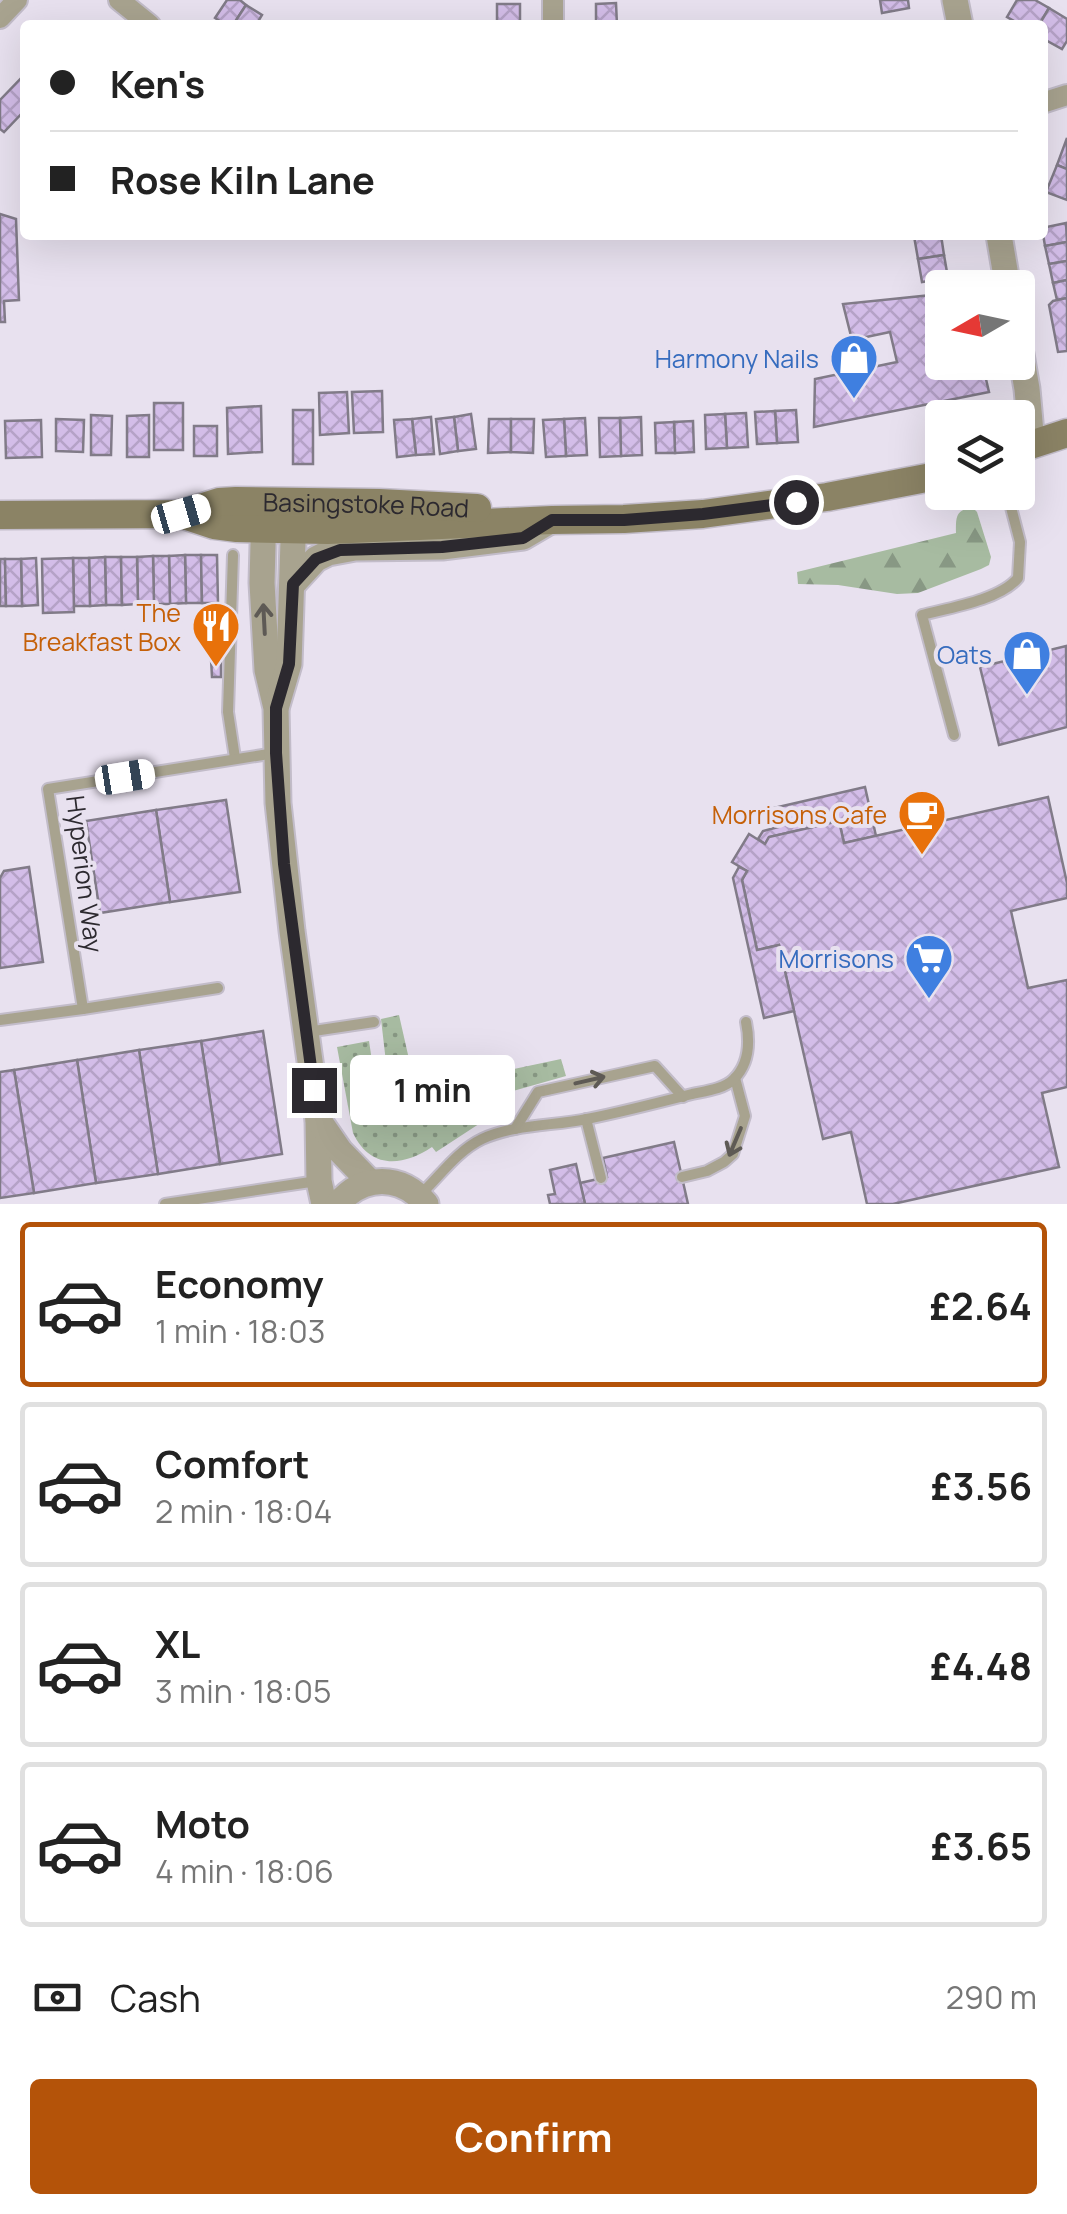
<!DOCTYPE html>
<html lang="en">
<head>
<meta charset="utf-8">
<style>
  :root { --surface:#fff; --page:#f2f2f2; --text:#222; --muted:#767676; --line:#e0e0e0; --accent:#b45309 }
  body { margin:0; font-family:Manrope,sans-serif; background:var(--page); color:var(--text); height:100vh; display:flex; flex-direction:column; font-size:38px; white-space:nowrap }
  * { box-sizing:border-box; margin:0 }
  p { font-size:32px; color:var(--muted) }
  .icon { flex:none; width:55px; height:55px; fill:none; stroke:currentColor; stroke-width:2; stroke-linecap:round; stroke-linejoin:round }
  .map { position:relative; height:1204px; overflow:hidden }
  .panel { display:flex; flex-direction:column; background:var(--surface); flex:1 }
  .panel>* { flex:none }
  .banner { position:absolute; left:20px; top:20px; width:1028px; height:220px; border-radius:10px; box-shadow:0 10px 40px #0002; display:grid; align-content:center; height:220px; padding:0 30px; background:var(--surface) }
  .needle { width:65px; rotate:261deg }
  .fabs { position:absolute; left:925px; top:270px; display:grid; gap:20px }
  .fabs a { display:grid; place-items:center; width:110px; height:110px; border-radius:10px; background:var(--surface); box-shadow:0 10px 40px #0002; font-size:50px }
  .end { position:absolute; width:45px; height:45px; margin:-22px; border:12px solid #2c292f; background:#fff; box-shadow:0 0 0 5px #fff }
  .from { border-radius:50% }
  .bubble { position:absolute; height:70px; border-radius:10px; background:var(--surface); box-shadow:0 10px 40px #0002; font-size:32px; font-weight:700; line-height:70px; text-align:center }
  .car { position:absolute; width:30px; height:60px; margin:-30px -15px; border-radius:12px; box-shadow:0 0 8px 2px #0007; background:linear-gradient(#fff 24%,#345 0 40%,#fff 0 76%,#345 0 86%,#fff 0) }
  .banner b { display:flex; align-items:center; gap:35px; height:95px; font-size:38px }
  .banner b+b { border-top:2px solid var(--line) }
  .banner i { width:25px; height:25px; background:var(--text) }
  ul { padding:18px 0 0; list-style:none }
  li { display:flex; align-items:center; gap:30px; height:165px; margin:0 20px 15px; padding:0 10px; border:5px solid var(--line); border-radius:10px }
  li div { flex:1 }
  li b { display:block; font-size:38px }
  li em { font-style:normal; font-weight:700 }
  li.active { border-color:var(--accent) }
  li>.icon { width:90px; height:90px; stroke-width:1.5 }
  .pay { display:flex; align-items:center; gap:25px; height:110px; padding:0 30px; font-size:38px }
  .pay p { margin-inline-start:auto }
  .button { display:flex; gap:20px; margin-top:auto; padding:20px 30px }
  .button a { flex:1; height:115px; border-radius:10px; background:var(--accent); color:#fff; font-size:40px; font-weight:700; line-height:115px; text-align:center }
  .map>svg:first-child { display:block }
  .grass { fill:url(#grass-dots) }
  .forest { fill:url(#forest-firs) }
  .building { fill:url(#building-cross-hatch); stroke:#817b88; stroke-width:2.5 }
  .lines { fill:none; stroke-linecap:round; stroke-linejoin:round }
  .service-casing { stroke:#c2bcc9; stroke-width:14 }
  .minor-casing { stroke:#c2bcc9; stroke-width:24 }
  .tertiary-casing { stroke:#c2bcc9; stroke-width:29 }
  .secondary-casing { stroke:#c2bcc9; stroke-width:31 }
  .service { stroke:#a8a38f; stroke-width:10 }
  .minor { stroke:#a8a38f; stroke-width:20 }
  .tertiary { stroke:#a8a38f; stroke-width:25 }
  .secondary { stroke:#8b8365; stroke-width:28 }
  .oneway { stroke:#5e5a55 }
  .route { stroke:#2c292f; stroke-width:12 }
  .labels { text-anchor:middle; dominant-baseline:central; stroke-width:8; stroke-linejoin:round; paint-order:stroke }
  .shop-label { font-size:25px; fill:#366cbe; stroke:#e8e1ef; text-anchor:end }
  .street-label { font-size:25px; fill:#2c292f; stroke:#e8e1ef }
  .food-label { font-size:25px; fill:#c56008; stroke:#e8e1ef; text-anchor:end }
</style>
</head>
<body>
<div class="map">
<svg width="1067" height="1204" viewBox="0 0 1067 1204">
  <defs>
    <pattern id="grass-dots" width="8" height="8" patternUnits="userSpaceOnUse" patternTransform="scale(2.5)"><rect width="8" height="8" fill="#a7bba1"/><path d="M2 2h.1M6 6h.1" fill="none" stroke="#889884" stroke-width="1.8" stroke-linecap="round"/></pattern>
    <pattern id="forest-firs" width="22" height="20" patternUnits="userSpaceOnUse" patternTransform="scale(2.5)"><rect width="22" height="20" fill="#a7bba1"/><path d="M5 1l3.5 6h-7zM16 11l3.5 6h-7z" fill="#889884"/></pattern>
    <pattern id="building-cross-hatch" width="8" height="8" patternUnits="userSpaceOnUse" patternTransform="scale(2.5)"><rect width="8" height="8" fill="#d3bde8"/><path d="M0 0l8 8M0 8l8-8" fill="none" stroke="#b5a2c7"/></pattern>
  </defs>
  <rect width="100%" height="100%" fill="#e8e1ef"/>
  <!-- grass -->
  <path class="grass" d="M399,1015L416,1090L561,1059L566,1076L513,1091L485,1120L436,1152L432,1147C402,1167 370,1169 353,1133L337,1047L369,1041L374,1074L387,1071L381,1019Z"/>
  <!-- forest -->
  <path class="forest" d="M973,508L977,512L991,557L989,565L981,569L918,593L897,594L838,585L798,584L797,572L956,533C956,518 955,509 973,508Z"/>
  <!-- building -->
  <g class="building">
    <path d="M227,0H240L246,5L233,25H226L215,18Z"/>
    <path d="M880,0H908L909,8L882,13Z"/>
    <path d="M1017,0H1035L1049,8L1039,25H1021L1007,17Z"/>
    <path d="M616,3L617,25H596V4Z"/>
    <rect x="497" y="4" width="23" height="21"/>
    <path d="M246,5L262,15L256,25H233Z"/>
    <path d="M1049,8L1067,19V41L1062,49L1042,38V25H1039Z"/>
    <path d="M25,74V110L4,132L0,129V100Z"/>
    <path d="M1067,138V169L1057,165Z"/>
    <path d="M1057,165L1067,169V200L1046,192Z"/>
    <path d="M0,214L16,219L19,300L4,301L5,322H0Z"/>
    <path d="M1066,223L1067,242L1045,246L1042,228Z"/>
    <path d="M923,235H941L944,255L918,259L914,236Z"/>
    <path d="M1067,242V261L1049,264L1045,246Z"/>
    <path d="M944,255L948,278L922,282L918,259Z"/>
    <path d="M1067,261V280L1053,283L1049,264Z"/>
    <path d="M1067,280V298L1057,300L1053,283Z"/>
    <path d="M942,294V362H982L989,392L814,427L815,379L897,362L890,332L852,340L843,304Z"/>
    <path d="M1067,298V351L1058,352L1049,305L1053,301Z"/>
    <path d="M382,391L383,432L354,433L352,392Z"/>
    <path d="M347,392L349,433L320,435L319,393Z"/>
    <rect x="154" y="403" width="29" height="47"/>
    <path d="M261,406L262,452L228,454L227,408Z"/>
    <rect x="293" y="410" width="20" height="54"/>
    <path d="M796,410L798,442L777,443L775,411Z"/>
    <path d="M775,411L777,443L757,444L755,412Z"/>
    <path d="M746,413L748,447L727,448L725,414Z"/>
    <path d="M471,414L476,449L458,451L454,417Z"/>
    <path d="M725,414L727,448L706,449L705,415Z"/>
    <path d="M91,415L112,416L111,455H91Z"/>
    <path d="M149,415V457H127V416Z"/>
    <path d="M431,417L434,454L416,455L412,419Z"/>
    <path d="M454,417L458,451L440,454L436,419Z"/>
    <path d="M641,417L642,455L621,456L620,418Z"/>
    <path d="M585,418L587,455L566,456L564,419Z"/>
    <path d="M599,418H620L621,456L600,457Z"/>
    <path d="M56,419L84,420L83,452L56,451Z"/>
    <path d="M412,419L416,455L397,457L394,420Z"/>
    <path d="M489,419H511V452L488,453Z"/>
    <path d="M511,419H534L533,453L511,452Z"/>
    <path d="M564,419L566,456L546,457L543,420Z"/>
    <path d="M41,420L42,457L6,458L5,421Z"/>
    <path d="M693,421L694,452L675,453L674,422Z"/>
    <path d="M674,422L675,453H656L655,423Z"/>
    <rect x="194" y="426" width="23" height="30"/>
    <path d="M185,555H201L202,603H186Z"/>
    <path d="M185,555L186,603L170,604L169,556Z"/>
    <path d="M201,555H217L218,603H202Z"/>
    <path d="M153,556H169L170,604H154Z"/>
    <path d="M153,556L154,604H138L137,557Z"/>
    <path d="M105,557H121L122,605H106Z"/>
    <path d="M105,557L106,605L90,606L89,558Z"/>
    <path d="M121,557H137L138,604L122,605Z"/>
    <path d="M36,558L38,605L22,606L21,559Z"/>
    <path d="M73,558H89L90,606H74Z"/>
    <path d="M73,558L74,612L43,613L42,559Z"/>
    <path d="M0,559H5L6,606H0Z"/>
    <path d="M5,559H21L22,606H6Z"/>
    <path d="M1066,646L1067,727L999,745L980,667Z"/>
    <path d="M211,659H221V677H212Z"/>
    <path d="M865,787L876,836L844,843L839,821L769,837L765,844L758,839L763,831L778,827L774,808Z"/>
    <path d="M1048,797L1067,883V898L1011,911L1028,988L1067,980V1087L1042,1093L1059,1167L893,1204H867L851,1132L823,1139L779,945L757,950L742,880L747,871L732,862L749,834L765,844L769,837L839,821L844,843Z"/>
    <path d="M226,800L240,892L170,902L156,810Z"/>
    <path d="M156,810L170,902L100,913L86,821Z"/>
    <path d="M29,867L43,962L0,968V878L4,871Z"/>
    <path d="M739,867L747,871L742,880L757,950L779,945L794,1011L764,1018L733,878Z"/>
    <path d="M263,1031L282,1154L220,1164L201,1041Z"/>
    <path d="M201,1041L220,1164L158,1174L139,1050Z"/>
    <path d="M139,1050L158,1174L96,1183L77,1060Z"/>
    <path d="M77,1060L96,1183L34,1193L14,1070Z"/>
    <path d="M14,1070L34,1193L0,1198V1072Z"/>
    <path d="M674,1142L688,1204H585L580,1183L607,1177L603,1158Z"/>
    <path d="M576,1164L585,1204H550L548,1195L555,1194L550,1170Z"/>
  </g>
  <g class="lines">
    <!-- service casing -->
    <g class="service-casing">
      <g id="service">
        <path d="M233,555L228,712L235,758"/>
        <path d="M954,735L922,615C949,608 1000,600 1018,578L1020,542L1007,492"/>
        <path d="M218,988L83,1009L48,789L275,753"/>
        <path d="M0,1020L83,1009"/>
        <path d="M307,1032L374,1022"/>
        <path d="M586,1119L601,1178"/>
        <path d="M515,1129L538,1092L655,1066L683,1097"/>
        <path d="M682,1177L707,1171L724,1162L733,1154L745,1116L735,1078"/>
        <path d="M420,1195C440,1176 457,1151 482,1139C515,1124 553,1126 587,1119C622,1112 657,1103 692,1094C706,1091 724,1089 734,1079C750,1063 750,1042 746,1022"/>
        <path d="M165,1204L317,1181"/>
      </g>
    </g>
    <!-- minor casing -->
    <g class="minor-casing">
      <g id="minor">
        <path d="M119,0L150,25"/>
        <path d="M0,18L17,0"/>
        <path d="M553,25V0"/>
        <path d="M1042,103L1067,95"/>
      </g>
    </g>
    <!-- tertiary casing -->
    <g class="tertiary-casing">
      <g id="tertiary">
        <path d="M955,0L960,25"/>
        <path d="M999,235L1008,288"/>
        <path d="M1018,337L1027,389L1032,444"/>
        <path d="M264,508L262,583L267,670L276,708L278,803L292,931L318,1119L319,1181L324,1204"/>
        <path d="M293,584L316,559L328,553L355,548L442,547L523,537L552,520"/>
        <path d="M277,705L289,664L294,511"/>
        <path d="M318,1119L340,1151L370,1182"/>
        <path d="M338,1204C363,1174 401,1174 426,1204"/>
      </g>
    </g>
    <!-- secondary casing -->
    <g class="secondary-casing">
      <g id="secondary">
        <path d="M1018,449L1067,433"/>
        <path d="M181,514L214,525L237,528L328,530L552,520L624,519L703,514L827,497L942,475"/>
        <path id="s1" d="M0,515L181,514L219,502L236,501L379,503L477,508"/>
      </g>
    </g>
    <!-- service -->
    <use href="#service" class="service"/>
    <!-- minor -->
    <use href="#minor" class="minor"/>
    <!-- tertiary -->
    <use href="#tertiary" class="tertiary"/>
    <!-- secondary -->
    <use href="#secondary" class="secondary"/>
  </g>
  <!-- one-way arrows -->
  <defs><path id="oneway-shaft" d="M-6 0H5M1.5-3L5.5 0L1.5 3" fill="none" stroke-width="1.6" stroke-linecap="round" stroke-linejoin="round" transform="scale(2.5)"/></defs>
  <g class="oneway">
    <use href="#oneway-shaft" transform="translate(264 619) rotate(-93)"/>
    <use href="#oneway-shaft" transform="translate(590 1080) rotate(-13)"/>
    <use href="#oneway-shaft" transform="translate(735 1142) rotate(113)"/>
  </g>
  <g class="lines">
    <!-- route -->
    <path class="route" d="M314,1090L284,864L276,753V708L289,664L293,584L316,559L340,550L442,547L523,538L552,520H624L703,514L796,502"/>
  </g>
  <!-- icons -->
  <defs>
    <g id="shop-pin" transform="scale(2.5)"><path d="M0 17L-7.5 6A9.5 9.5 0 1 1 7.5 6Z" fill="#3f7fe0" stroke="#e8e1ef"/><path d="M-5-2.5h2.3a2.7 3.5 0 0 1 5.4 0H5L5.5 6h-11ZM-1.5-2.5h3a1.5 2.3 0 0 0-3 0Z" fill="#fff"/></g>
    <g id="restaurant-pin" transform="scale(2.5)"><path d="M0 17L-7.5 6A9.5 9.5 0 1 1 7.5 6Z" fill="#e8710a" stroke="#e8e1ef"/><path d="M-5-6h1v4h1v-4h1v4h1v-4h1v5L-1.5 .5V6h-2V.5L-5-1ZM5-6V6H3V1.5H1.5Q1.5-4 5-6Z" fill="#fff"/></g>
    <g id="cafe-pin" transform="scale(2.5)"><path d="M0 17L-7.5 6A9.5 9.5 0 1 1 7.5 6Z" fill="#e8710a" stroke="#e8e1ef"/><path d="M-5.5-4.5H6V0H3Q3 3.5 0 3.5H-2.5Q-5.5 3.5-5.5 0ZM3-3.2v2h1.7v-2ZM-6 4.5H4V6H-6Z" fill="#fff"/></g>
    <g id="supermarket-pin" transform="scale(2.5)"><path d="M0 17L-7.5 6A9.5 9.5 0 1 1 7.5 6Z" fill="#3f7fe0" stroke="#e8e1ef"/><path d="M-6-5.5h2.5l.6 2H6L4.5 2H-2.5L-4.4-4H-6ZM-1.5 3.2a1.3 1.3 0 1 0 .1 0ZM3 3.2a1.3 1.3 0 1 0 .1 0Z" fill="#fff"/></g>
  </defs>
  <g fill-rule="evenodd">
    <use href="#shop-pin" x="854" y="358"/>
    <use href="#restaurant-pin" x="216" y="626"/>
    <use href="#shop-pin" x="1027" y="654"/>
    <use href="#cafe-pin" x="922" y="814"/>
    <use href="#supermarket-pin" x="929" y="958"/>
  </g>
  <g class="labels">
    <!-- shop labels -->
    <g class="shop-label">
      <text x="819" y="358">Harmony Nails</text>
      <text x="992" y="654">Oats</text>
      <text x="894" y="958">Morrisons</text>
    </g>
    <!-- street labels -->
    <g class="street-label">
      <text stroke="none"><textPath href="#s1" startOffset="368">Basingstoke Road</textPath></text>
      <text transform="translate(85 874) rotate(83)">Hyperion Way</text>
    </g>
    <!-- food labels -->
    <g class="food-label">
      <text x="181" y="612">The<tspan x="181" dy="29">Breakfast Box</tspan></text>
      <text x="887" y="814">Morrisons Cafe</text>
    </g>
  </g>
</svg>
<div class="fabs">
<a><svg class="needle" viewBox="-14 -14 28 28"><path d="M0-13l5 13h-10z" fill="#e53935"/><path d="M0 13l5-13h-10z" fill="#767676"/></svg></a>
<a><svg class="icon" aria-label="layers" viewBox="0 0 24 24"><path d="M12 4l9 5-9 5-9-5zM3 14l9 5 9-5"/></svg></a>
</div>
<i class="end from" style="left:796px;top:502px"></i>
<i class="end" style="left:314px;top:1090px"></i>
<div class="bubble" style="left:350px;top:1055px;width:165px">1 min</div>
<i class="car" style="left:181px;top:514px;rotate:74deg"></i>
<i class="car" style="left:125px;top:777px;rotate:81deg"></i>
<div class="banner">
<b><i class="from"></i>Ken's</b>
<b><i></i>Rose Kiln Lane</b>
</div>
</div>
<section class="panel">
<ul>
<li class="active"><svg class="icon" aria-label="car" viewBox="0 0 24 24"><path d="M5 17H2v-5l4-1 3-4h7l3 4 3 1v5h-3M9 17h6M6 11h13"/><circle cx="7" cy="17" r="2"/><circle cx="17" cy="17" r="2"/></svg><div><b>Economy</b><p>1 min · 18:03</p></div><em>£2.64</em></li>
<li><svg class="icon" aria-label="car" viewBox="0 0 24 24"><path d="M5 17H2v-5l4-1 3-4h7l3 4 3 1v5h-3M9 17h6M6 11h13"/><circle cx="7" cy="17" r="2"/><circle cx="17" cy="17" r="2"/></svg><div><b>Comfort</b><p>2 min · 18:04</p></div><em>£3.56</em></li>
<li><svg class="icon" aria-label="car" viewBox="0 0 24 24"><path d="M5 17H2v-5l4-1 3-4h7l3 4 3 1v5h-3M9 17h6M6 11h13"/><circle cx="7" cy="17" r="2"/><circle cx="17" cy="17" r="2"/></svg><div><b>XL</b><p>3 min · 18:05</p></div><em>£4.48</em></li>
<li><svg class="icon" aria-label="car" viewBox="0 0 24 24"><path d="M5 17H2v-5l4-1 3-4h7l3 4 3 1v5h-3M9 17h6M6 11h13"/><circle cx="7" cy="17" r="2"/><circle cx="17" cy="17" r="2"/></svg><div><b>Moto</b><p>4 min · 18:06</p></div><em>£3.65</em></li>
</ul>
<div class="pay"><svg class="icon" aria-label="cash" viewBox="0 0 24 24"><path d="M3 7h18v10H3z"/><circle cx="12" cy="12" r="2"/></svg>Cash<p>290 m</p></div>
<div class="button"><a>Confirm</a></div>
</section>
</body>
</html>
